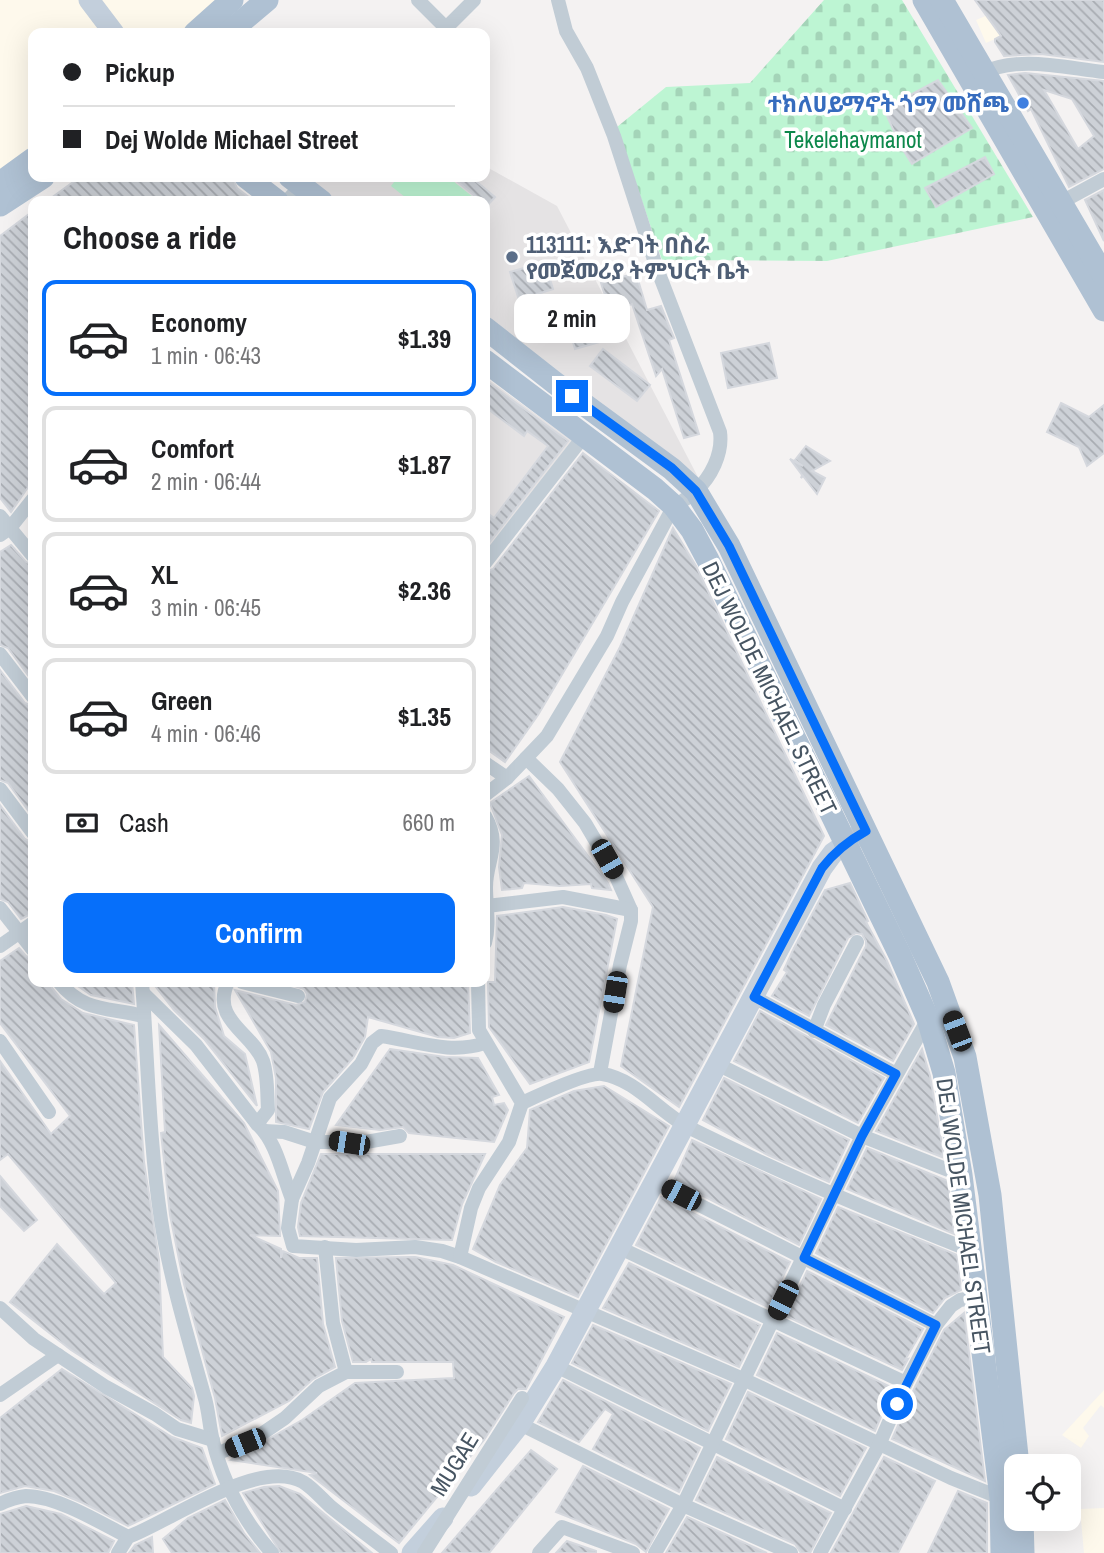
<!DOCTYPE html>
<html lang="en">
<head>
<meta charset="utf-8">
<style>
  :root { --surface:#fff; --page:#f6f6f6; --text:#202124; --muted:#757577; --line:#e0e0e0; --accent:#066ffa }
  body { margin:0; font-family:"Archivo Narrow","Noto Sans Ethiopic",sans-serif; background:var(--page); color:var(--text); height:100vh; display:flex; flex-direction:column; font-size:26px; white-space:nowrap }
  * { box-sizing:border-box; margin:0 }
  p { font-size:23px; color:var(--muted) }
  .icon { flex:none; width:38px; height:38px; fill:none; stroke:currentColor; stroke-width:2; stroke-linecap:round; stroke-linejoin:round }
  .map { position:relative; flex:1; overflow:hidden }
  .drawer { position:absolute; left:28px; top:196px; width:462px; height:791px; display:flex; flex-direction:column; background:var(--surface); border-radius:14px; box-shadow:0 7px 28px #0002 }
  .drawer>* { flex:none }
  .banner { position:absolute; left:28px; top:28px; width:462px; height:154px; border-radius:14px; box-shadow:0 7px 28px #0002; display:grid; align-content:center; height:154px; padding:0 35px; background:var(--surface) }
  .fabs { position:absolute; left:1004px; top:1454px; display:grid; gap:14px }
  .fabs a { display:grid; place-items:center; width:77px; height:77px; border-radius:14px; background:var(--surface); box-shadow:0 7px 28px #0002; font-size:35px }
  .end { position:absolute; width:32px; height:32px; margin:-16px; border:9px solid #066ffa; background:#fff; box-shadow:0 0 0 4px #fff }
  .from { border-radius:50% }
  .bubble { position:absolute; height:49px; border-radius:14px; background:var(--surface); box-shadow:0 7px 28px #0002; font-size:23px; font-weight:700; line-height:49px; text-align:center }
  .car { position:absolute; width:21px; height:42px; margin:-21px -10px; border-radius:9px; box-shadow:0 0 5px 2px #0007; background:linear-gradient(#222 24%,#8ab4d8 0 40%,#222 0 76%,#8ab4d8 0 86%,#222 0) }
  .banner b { display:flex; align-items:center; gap:24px; height:66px; font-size:26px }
  .banner b+b { border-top:2px solid var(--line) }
  .banner i { width:18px; height:18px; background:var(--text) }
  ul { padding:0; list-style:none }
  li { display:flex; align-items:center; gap:21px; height:116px; margin:0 14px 10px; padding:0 21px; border:4px solid var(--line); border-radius:14px }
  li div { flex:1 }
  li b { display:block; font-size:26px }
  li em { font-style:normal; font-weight:700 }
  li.on { border-color:var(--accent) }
  li>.icon { width:63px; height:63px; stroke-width:1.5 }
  h2 { padding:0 35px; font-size:32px; line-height:84px }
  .pay { display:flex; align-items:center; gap:18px; height:77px; padding:0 35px; font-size:26px }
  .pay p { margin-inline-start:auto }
  .action { display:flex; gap:14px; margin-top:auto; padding:14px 35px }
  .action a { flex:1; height:80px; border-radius:14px; background:var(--accent); color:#fff; font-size:28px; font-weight:700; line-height:80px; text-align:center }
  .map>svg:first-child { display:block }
  .commercial { fill:#fef9ec }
  .education { fill:#e5e3e4 }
  .cemetery { fill:url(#cemetery-stones) }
  .park { fill:#bdf5d3 }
  .building { fill:url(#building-back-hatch); stroke:#d5d8de; stroke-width:2; fill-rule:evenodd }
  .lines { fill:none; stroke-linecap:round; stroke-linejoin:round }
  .street { stroke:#c1ccd5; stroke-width:14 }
  .secondary { stroke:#c3cfdc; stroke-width:21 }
  .primary { stroke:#afc1d3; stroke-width:23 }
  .street-bridge { stroke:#c1ccd5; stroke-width:14 }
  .route { stroke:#066ffa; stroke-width:9 }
  .shop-dot { fill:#3f7fe0; stroke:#fff; stroke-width:2.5 }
  .service-dot { fill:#5c6f8a; stroke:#fff; stroke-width:2.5 }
  .labels { text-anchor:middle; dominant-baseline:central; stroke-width:7; stroke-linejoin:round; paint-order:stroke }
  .shop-label { font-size:23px; font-weight:bold; fill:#366cbe; stroke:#fff; text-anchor:end }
  .park-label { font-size:23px; fill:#0d884b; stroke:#fff }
  .service-label { font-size:23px; font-weight:bold; fill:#4e5e75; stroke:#fff; text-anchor:start }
  .street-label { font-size:23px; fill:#475562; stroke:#fff }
</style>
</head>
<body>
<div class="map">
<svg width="1104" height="1553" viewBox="0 0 1104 1553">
  <defs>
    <pattern id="cemetery-stones" width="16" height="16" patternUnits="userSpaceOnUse" patternTransform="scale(1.75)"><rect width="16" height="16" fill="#bdf5d3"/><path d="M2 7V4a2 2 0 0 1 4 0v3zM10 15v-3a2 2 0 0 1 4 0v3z" fill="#a4d4b8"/></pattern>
    <pattern id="building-back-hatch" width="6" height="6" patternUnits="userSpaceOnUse" patternTransform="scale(1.75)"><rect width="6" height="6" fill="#cdd1d7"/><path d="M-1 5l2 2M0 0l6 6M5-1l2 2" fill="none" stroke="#a8acb2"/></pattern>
  </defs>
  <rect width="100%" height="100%" fill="#f4f2f2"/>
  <!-- commercial -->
  <g class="commercial">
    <path d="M0,0H229L192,33H33V154L0,178Z"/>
    <path d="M1023,0L1039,19L986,43L976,20Z"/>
    <path d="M1104,1390V1408L1101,1405L1083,1428L1089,1436L1081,1448L1062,1435Z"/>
    <path d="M1104,1508V1553H1084L1080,1509Z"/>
  </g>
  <!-- education -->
  <g class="education">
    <path d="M485,166L557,206L700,481L485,321V201H331L311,186L319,177H485Z"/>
    <path d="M485,377L574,442L485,555Z"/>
  </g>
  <!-- cemetery -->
  <path class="cemetery" d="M824,0H902L1033,217L827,261L662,260L617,127L666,87L750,83Z"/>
  <!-- park -->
  <path class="park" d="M398,177H448L478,201H410L391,186Z"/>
  <!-- building -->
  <g class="building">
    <path d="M975,0H1104V62L1041,54L1004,56L995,42V39L1001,36Z"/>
    <path d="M1025,73L1104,81V169L1069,187L1031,109L1028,111L1008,75ZM1044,90L1072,99L1094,136L1078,149Z"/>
    <path d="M938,80L972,128L912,164L900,145L884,109Z"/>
    <path d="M985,157L994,174L936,207L925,188Z"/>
    <path d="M80,177H232L237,188L254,201H47Z"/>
    <path d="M452,177H471L495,197L487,206L485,201H481Z"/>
    <path d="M1104,190V241L1085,200Z"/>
    <path d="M33,211V480L11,512L0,498V236Z"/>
    <path d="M545,262L553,289L519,300L510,272Z"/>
    <path d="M636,273L647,310L661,306L674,338L669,340L699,434L684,438L662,369L656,376L632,304L610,311L601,283Z"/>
    <path d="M602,311L610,339L575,349L567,322Z"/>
    <path d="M769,343L777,378L728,388L721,353Z"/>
    <path d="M603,349L650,385L637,401L590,366Z"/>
    <path d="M485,380L568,441L485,548V511L494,518L548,446L527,431L524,436L485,407Z"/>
    <path d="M1061,403L1089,417L1104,405V453L1087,466L1079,447L1047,432Z"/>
    <path d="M806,446L830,461L812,471L825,478L817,494L803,476L801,478L802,475L790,459L803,466L795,460Z"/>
    <path d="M583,453L659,511L538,715L505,762L485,748V572L493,569Z"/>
    <path d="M673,528L696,566L824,836L679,1107L621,1066L653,907L560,762L620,647Z"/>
    <path d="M11,545L26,562L33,565V682L8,648L0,645V552Z"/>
    <path d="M0,670L25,703L33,706V817L8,783L0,780Z"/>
    <path d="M529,776L608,883L611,890L592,888L591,884L560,886L524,883L522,888L502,890L499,867L502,835L490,803Z"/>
    <path d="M0,805L25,839L33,843V913L21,919L8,902L0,899Z"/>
    <path d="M850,883L868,921L866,922L887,961L914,1024L893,1061L826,1025L866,946V941L862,934L856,933L848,938L809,1016L772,996L787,972L784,970L793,950L825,890Z"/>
    <path d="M563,907L606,915L617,919L589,1062L530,1084L489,1027L488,982H495L497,916Z"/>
    <path d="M19,948L26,956L33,959V982H50L52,988L61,999L83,1013L134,1025L144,1162L159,1260L163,1357L192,1388L194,1396L191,1423L181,1420L71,1350L10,1302L57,1244L104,1294L116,1283L8,1154L0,1160V1061L51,1134L70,1116L0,1023V961Z"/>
    <path d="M72,982H132L134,1004L91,995Z"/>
    <path d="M152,982H214L215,1007L224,1036L245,1054L257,1106L204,1039L174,1010Z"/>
    <path d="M281,982H468L470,1033L454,1038L438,1037L368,1017L365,1037L353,1058L323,1092L309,1129L276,1122V1078L271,1052L235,990L296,1005L305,1002L307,994L304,989Z"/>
    <path d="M760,1011L884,1078L858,1123L734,1061Z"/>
    <path d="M159,1025L244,1123L278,1191L280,1236L250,1235L281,1249V1258L283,1251L299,1258H317L323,1324L335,1367L313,1379L289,1401L222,1436L215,1398L184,1284L170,1215L161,1133L165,1132Z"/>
    <path d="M390,1049L445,1057L478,1058L499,1095L492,1097L494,1105L504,1103L508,1110L494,1142L409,1133L403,1127L380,1130L336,1125Z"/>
    <path d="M922,1049L930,1076L943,1150L942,1157L876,1131Z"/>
    <path d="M724,1078L849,1140L829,1182L768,1155L703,1120Z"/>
    <path d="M604,1086L669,1126L578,1297L496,1262L473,1249L500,1185L527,1148L530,1110L574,1091Z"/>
    <path d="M692,1140L821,1199L799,1245L674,1181Z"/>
    <path d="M867,1148L948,1181L954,1234L847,1189Z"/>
    <path d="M321,1154H485L462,1204L452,1240L300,1236L298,1227L301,1203Z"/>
    <path d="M0,1176L37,1220L24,1231L0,1206Z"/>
    <path d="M661,1197L790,1262L768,1307L636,1245Z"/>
    <path d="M838,1207L957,1255L961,1290L945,1298L933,1313L816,1253Z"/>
    <path d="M415,1257L453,1265L564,1317L526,1389H518L514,1393L484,1440L399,1543L310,1475L317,1473L231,1460L302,1420L355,1383L454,1378L453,1362H372L371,1359L366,1362H353L342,1321L336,1258Z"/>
    <path d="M629,1263L760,1325L739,1367L603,1308Z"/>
    <path d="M807,1271L923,1329L905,1360L908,1359L902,1370L786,1316Z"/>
    <path d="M964,1313L985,1481L892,1439L915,1387L944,1330Z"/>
    <path d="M593,1325L731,1384L708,1431L572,1363Z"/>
    <path d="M777,1333L893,1388L875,1431L757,1375Z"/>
    <path d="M62,1369L172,1437L202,1448L215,1484L128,1526L83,1503L54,1491L25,1486L0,1493V1418Z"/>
    <path d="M563,1380L700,1448L679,1492L593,1449L613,1414L605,1409L579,1442L538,1422Z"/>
    <path d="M748,1392L866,1448L840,1496L726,1439Z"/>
    <path d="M531,1450L557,1469L489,1553H442Z"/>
    <path d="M717,1457L831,1513L810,1553H801L795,1544L696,1500Z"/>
    <path d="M884,1457L935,1481L898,1553H831Z"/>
    <path d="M583,1466L669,1509L646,1552L636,1544L556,1512Z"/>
    <path d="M279,1486L300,1494L372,1553H281L243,1493L264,1487Z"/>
    <path d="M958,1491L987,1503V1553H928Z"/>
    <path d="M225,1500L244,1533L260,1553H172L163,1539L188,1518Z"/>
    <path d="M26,1506L61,1514L114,1541L108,1553H0V1514Z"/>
    <path d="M687,1517L767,1553H666Z"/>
    <path d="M152,1537L153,1553H129L135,1545Z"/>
    <path d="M567,1541L596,1551V1553H556Z"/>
  </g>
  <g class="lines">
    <!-- street -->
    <g class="street">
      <path d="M418,0L446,28"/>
      <path d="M441,33L474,0"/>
      <path d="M978,74C1020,55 1060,67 1104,72"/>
      <path d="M287,201L309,177"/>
      <path d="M1056,205L1104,179"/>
      <path d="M0,516L33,556"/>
      <path d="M0,535L10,528L33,499"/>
      <path d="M485,563L584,436"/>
      <path d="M0,654L33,697"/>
      <path d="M526,758L558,789L585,823L614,872L631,910V921L620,965L600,1073"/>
      <path d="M485,763L507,778"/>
      <path d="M0,789L33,833"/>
      <path d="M485,795L507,778L547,736L607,636L622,602L670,513C676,503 686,500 695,492C711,477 723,454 720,432L656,266L614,136L587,68L566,31L558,0"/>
      <path d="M485,816C502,846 486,860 486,887C486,906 490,925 485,943"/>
      <path d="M487,906L563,897L631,910"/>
      <path d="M0,908L33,950"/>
      <path d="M0,946L33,923"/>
      <path d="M59,982C84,1013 109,1007 143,1016"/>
      <path d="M142,982C148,1061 149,1141 161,1220C170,1279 188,1337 204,1395C209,1410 209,1426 213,1441C223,1483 244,1521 272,1553"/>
      <path d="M228,982C210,1020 253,1033 263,1061C268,1076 267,1095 268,1110L257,1124"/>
      <path d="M242,982L298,996"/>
      <path d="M143,993L196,1045L257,1124C277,1142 282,1174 292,1199"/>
      <path d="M754,997L896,1074"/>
      <path d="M814,1031L824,1005L857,942"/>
      <path d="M0,1041L49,1112"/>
      <path d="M485,1043C450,1055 417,1041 381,1036L372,1043L361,1064L330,1098L308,1163L292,1199L288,1228L293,1246L356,1250L415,1247L442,1251L460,1257L743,1379L951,1478L1001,1498L1017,1497"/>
      <path d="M717,1064L862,1136L961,1175"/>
      <path d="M522,1103C537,1096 587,1072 602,1074C636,1079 659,1112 688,1127C780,1173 875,1213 972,1251"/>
      <path d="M264,1131L284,1132L315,1142H366L400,1136"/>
      <path d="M656,1183L936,1325"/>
      <path d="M325,1247L333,1323L346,1372"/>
      <path d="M620,1248L906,1383"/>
      <path d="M460,1257L471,1208L479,1188L509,1142L522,1103L479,1030L478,982"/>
      <path d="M0,1308L34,1339L106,1387L155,1414L177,1429L213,1440"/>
      <path d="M556,1366L845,1509"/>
      <path d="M0,1395L58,1355"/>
      <path d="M520,1424L683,1505L791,1553"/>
      <path d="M217,1454L263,1433L285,1418L319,1386L346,1372H397"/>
      <path d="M0,1504C8,1500 17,1497 26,1496C57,1496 101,1523 128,1537"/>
      <path d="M118,1553L128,1537C171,1521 258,1457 303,1482C313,1488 322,1499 331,1507C351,1523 371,1538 391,1553"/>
      <path d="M539,1553L562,1527L633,1553"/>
      <path d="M655,1553L683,1505L862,1136L928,1019"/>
      <path d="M820,1553L879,1445L906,1383L936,1325L951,1306L960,1300L977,1297"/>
    </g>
    <!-- secondary -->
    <g class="secondary">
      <path d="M89,0L114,33"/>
      <path d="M471,1486L520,1424L556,1366L822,868L833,853L859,835"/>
      <path d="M412,1553L443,1518"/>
    </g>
    <!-- primary -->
    <g class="primary">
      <path d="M924,0L1104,310"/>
      <path d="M942,0L1104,276"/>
      <path d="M195,33L232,0"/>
      <path d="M228,33L267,0"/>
      <path d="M246,177L277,201"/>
      <path d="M290,177L321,201"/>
      <path d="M0,183L33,159"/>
      <path d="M0,205L43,177"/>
      <path d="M485,328L555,383L672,469L696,491L729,546L938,982L965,1057L990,1195L1018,1466"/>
      <path d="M485,361L655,489L674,506L692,530L708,560L900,955L928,1019L944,1073L961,1175L1001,1498L1002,1553"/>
      <path d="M1022,1519L1023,1553"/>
    </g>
    <!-- street-bridge -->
    <path class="street-bridge" d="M424,1553L522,1398"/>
  </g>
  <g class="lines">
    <!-- route -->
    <path class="route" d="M572,396L672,468L696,491L729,546L866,831C848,841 835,851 822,868L754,997L896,1074L862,1136L804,1258L936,1325L897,1404"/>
  </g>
  <!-- markers -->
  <circle class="shop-dot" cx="1023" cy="103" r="7"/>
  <circle class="service-dot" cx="512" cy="257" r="7"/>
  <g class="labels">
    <!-- shop labels -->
    <g class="shop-label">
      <text x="1009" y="103">ተክለሀይማኖት ጎማ መሸጫ</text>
    </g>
    <!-- park labels -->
    <g class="park-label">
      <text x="853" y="139">Tekelehaymanot</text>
    </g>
    <!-- service labels -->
    <g class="service-label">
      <text x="526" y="244">113111: እድገት በስራ<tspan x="526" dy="26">የመጀመሪያ ትምህርት ቤት</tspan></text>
    </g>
    <!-- street labels -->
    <g class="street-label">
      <text transform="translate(770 688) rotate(64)">DEJ WOLDE MICHAEL STREET</text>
      <text transform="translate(964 1216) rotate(82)">DEJ WOLDE MICHAEL STREET</text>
      <text transform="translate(454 1464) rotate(-58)">MUGAE</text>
    </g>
  </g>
</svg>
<div class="fabs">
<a><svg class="icon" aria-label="locate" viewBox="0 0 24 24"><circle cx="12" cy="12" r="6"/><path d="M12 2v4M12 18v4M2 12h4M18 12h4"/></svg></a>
</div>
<i class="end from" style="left:897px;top:1404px"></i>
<i class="end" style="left:572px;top:396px"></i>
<div class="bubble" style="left:514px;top:294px;width:116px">2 min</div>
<i class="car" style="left:607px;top:859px;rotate:150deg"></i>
<i class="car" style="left:615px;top:992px;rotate:189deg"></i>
<i class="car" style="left:957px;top:1031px;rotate:339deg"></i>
<i class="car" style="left:349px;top:1143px;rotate:279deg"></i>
<i class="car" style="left:681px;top:1195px;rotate:297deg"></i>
<i class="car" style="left:783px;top:1300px;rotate:206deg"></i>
<i class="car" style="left:245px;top:1443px;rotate:248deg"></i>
<div class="banner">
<b><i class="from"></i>Pickup</b>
<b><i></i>Dej Wolde Michael Street</b>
</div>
<section class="drawer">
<h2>Choose a ride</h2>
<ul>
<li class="on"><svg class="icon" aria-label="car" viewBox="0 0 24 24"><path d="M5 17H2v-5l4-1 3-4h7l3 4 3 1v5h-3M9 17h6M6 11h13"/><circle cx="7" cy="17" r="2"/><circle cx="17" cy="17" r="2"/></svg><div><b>Economy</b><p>1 min · 06:43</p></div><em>$1.39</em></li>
<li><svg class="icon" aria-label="car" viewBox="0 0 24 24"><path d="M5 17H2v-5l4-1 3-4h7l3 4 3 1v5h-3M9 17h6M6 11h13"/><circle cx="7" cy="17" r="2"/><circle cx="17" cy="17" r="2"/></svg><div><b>Comfort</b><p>2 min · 06:44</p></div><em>$1.87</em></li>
<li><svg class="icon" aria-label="car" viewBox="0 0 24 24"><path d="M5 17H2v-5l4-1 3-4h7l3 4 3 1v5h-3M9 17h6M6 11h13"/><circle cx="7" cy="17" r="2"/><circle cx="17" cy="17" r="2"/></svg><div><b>XL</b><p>3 min · 06:45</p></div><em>$2.36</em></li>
<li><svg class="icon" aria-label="car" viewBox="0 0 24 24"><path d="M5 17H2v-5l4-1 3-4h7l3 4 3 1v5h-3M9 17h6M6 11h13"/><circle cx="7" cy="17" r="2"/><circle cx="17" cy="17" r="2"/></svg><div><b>Green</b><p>4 min · 06:46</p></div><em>$1.35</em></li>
</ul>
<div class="pay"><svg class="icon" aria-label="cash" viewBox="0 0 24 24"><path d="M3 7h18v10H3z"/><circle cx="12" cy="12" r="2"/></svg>Cash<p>660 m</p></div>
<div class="action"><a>Confirm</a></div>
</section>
</div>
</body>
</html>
